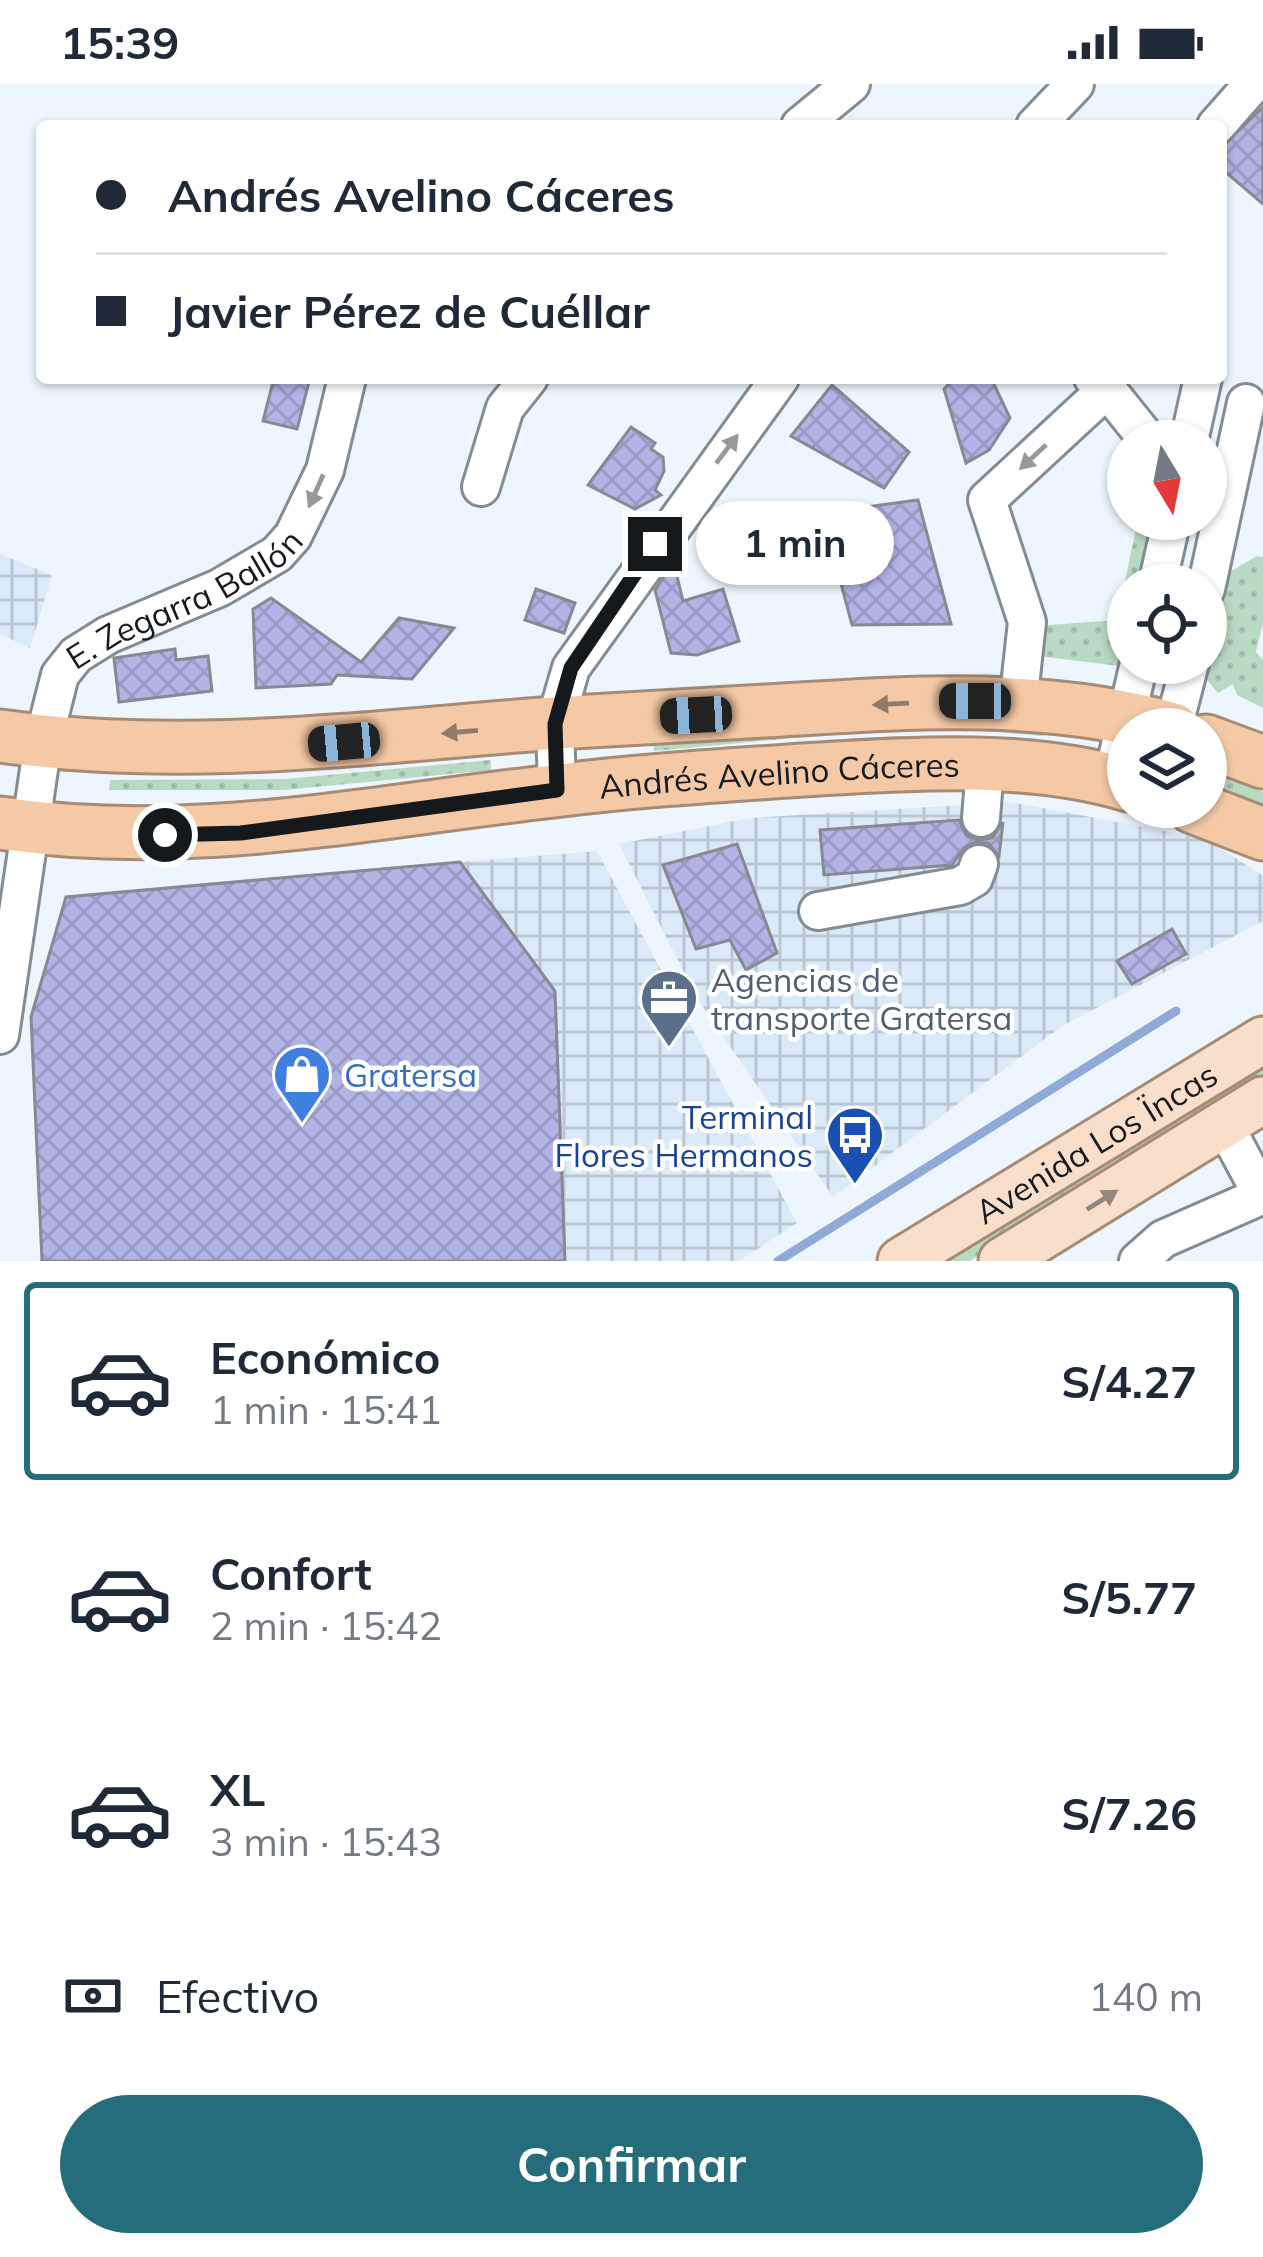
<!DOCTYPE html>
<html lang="es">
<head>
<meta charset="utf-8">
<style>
  :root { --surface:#fff; --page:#f6f6f7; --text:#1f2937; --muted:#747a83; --line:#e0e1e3; --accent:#266d7b }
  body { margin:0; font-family:Mulish,sans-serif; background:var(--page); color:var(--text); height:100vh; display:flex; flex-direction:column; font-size:45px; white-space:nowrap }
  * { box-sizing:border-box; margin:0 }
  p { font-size:39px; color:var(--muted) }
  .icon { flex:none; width:66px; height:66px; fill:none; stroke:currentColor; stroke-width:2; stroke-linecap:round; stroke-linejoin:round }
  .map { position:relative; height:1177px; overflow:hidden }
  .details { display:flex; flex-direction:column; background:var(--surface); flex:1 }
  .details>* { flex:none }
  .guide { position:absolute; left:36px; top:36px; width:1191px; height:264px; border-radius:12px; box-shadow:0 3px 9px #0004; display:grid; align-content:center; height:264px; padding:0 60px; background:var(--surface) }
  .needle { width:78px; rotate:170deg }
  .fabs { position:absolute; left:1107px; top:336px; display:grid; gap:24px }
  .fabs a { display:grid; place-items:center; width:120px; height:120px; border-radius:50%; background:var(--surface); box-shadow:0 3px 9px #0004; font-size:60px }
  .end { position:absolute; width:54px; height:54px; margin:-27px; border:15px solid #16191c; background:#fff; box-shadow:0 0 0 6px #fff }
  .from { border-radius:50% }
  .bubble { position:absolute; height:84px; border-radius:42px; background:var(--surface); box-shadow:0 3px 9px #0004; font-size:39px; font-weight:700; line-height:84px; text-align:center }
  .car { position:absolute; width:36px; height:72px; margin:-36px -18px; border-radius:15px; box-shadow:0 0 9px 3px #0007; background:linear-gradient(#222 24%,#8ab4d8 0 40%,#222 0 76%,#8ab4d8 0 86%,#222 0) }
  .guide b { display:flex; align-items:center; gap:42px; height:114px; font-size:45px }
  .guide b+b { border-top:3px solid var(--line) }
  .guide i { width:30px; height:30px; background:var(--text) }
  ul { padding:21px 0 0; list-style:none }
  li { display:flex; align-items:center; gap:36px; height:198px; margin:0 24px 18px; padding:0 36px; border:6px solid transparent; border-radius:12px }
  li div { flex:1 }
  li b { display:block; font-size:45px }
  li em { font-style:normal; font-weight:700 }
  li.selected { border-color:var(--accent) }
  li>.icon { width:108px; height:108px; stroke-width:1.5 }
  .pay { display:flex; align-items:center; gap:30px; height:132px; padding:0 60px; font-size:45px }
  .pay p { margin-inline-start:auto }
  .primary-button { display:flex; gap:24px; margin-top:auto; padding:24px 60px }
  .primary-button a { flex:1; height:138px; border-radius:72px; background:var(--accent); color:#fff; font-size:48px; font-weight:700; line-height:138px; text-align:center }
  .status { display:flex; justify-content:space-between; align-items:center; height:84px; padding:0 60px; background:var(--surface); direction:ltr }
  .status svg { height:33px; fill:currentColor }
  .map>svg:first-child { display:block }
  .industrial { fill:url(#industrial-grid) }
  .grass { fill:url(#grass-dots) }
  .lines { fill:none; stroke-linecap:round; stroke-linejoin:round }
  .stream { stroke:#91a9d6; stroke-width:9 }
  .building { fill:url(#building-cross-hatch); stroke:#888992; stroke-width:3 }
  .minor-casing { stroke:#838b93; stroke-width:42 }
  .major-casing { stroke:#a78b75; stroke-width:51 }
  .highway-casing { stroke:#a78b75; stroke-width:57 }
  .minor { stroke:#fff; stroke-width:36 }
  .major { stroke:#f9dfc9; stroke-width:45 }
  .highway { stroke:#f5c9a5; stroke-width:51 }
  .oneway { fill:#969899 }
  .oneway2 { fill:#917a67 }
  .oneway3 { fill:#93867b }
  .route { stroke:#16191c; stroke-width:15 }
  .labels { text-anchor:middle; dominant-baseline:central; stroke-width:9; stroke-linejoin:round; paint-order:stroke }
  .street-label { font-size:33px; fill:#16191c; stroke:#fff }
  .service-label { font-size:33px; fill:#4e5e75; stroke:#fff; text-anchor:start }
  .shop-label { font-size:33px; fill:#366cbe; stroke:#fff; text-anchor:start }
  .transit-label { font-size:33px; fill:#164399; stroke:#fff; text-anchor:end }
</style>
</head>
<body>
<div class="status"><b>15:39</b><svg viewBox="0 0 49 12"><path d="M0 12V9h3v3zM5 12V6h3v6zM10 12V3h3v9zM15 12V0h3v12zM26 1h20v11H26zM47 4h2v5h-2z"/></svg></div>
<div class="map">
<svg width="1263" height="1177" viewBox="0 0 1263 1177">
  <defs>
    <pattern id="industrial-grid" width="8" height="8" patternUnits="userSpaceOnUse" patternTransform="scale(3)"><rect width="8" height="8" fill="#dbeaf8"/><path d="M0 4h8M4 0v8" fill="none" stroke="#bbc8d4"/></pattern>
    <pattern id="grass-dots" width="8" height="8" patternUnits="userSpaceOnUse" patternTransform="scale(3)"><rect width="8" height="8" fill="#b8d9c2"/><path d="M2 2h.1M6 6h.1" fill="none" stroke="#9dbaa6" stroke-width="1.8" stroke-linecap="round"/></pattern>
    <pattern id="building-cross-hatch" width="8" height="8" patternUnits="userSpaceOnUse" patternTransform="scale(3)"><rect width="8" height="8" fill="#b2b4e6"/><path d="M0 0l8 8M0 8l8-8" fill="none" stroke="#989ac5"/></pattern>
  </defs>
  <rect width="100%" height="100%" fill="#edf6fe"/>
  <!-- industrial -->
  <g class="industrial">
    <path d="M0,470L52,491L30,564L0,550Z"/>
    <path d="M1011,718L1207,755L1263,792V837L1062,942L833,1113L697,914L619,760L750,734Z"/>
    <path d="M597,767L797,1139L739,1177H565L555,907L460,778Z"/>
  </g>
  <!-- grass -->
  <g class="grass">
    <path d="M1138,435H1164L1149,501H1128V583L1030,571L1035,542L1117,536Z"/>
    <path d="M1257,472L1263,473V539L1256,568L1263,576V624L1237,611L1233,600L1218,609L1207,596L1209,555L1223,492Z"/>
    <path d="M925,634L1045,644L1043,652L925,642L654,667L653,659Z"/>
    <path d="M491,676V686L284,706H109L110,696L285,695Z"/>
    <path d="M1206,682L1263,708V723L1206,696Z"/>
    <path d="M1263,978V997L1197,1037L1189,1023Z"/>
    <path d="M1174,1031L1182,1045L970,1177H936Z"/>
  </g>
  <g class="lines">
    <!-- stream -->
    <path class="stream" d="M778,1177L1176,927"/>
  </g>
  <!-- building -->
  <g class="building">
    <path d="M1263,23V120L1221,84V64Z"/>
    <path d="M274,294H310L297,345L263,337Z"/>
    <path d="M955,294H991L1010,334L989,366L966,379L944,305Z"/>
    <path d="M832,301L909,368L884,404L791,352Z"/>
    <path d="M631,343L655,359L651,365L663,373L664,387L655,406L661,411L635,425L588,401Z"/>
    <path d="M918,416L951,540L852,541L822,429Z"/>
    <path d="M676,488L683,517L723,505L739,557L697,571L671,569L655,506L666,490Z"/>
    <path d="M536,505L575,519L564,549L525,536Z"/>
    <path d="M271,514L361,578L399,534L454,544L412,595L337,591L331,600L256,604L253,525Z"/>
    <path d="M175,565L176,576L208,572L212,607L119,618L114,574Z"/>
    <path d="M959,736L967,752L980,756L992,754L1003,738L999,772L988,759L976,758L964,764L952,781L824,791L820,746Z"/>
    <path d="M737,760L777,869L746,886L730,856L696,865L663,781Z"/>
    <path d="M460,778L555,907L565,1177H42L31,933L66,813Z"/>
    <path d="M1172,845L1186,870L1132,900L1117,877Z"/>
  </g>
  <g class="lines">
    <!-- minor casing -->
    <g class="minor-casing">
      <g id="minor">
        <path d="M800,42L851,0"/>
        <path d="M1035,42L1075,0"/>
        <path d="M1216,42L1253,0"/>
        <path d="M1107,305L1143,350"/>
        <path d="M1189,357L1203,294"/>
        <path d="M481,403L505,324L529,294"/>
        <path d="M1157,501L1172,435"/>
        <path d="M1206,505L1246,319"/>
        <path d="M1018,620L1027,538L987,416L1107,305L1093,294"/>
        <path d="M1173,645L1190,579"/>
        <path d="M1112,696L1139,579"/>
        <path d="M557,706L555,639L571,584L780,294"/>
        <path d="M981,734L985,683"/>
        <path d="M818,827L960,802L974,794L979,780"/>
        <path id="s1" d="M0,951L43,658L60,591L76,571L108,551L219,504L277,470L293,452L325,386L347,294"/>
        <path d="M1224,1040L1263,1113"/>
        <path d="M1138,1177L1163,1155L1261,1112"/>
      </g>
    </g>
    <!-- major casing -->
    <g class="major-casing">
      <g id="major">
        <path id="s2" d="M901,1177L1263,956"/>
        <path d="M1002,1177L1263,1016"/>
      </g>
    </g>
    <!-- highway casing -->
    <g class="highway-casing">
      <g id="highway">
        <path d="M0,652C187,678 369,653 555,639C631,634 707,631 783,626C915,618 1045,609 1173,645"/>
        <path d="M1206,657L1263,678"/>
        <path d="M1193,723L1263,750"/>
        <path id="s3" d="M0,739C191,767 366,728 554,707C642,696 731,691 819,685C919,679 1031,672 1128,701"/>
      </g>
    </g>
    <!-- minor -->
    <use href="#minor" class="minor"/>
    <!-- major -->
    <use href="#major" class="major"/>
    <!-- highway -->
    <use href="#highway" class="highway"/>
  </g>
  <!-- one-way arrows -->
  <defs><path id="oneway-solid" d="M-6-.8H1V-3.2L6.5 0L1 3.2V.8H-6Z" transform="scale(3)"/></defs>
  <g class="oneway">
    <use href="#oneway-solid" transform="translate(727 365) rotate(-53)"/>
    <use href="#oneway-solid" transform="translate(1033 373) rotate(137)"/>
    <use href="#oneway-solid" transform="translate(316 407) rotate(114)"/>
  </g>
  <g class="oneway2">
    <use href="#oneway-solid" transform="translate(891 620) rotate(177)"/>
    <use href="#oneway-solid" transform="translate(460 648) rotate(175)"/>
  </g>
  <use class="oneway3" href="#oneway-solid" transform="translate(1102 1116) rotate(-32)"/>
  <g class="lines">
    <!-- route -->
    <path class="route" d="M165,751L241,749L557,706L555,640L571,584L655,460"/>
  </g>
  <!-- icons -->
  <defs>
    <g id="office-pin" transform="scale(3)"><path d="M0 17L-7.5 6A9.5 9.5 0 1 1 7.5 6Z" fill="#5c6f8a" stroke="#fff"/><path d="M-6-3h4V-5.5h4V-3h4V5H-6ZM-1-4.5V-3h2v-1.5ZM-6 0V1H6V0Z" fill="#fff"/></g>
    <g id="shop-pin" transform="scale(3)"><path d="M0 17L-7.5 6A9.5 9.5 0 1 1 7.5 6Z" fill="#3f7fe0" stroke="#fff"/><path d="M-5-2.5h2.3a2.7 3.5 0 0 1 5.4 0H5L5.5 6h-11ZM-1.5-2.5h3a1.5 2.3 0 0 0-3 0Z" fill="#fff"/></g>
    <g id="bus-pin" transform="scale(3)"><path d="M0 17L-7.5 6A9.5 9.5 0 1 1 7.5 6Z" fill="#1a4fb4" stroke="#fff"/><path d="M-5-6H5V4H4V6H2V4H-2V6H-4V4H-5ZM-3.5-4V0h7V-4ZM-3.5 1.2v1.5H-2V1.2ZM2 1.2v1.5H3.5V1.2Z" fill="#fff"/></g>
  </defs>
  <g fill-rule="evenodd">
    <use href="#office-pin" x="669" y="914"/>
    <use href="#shop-pin" x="302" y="990"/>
    <use href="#bus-pin" x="855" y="1051"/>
  </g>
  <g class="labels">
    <!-- street labels -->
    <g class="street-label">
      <text stroke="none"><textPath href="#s1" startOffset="513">E. Zegarra Ballón</textPath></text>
      <text stroke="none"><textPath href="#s3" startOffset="783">Andrés Avelino Cáceres</textPath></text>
      <text stroke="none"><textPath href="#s2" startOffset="228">Avenida Los Ïncas</textPath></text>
    </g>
    <!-- service labels -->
    <g class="service-label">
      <text x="711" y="895">Agencias de<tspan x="711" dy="38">transporte Gratersa</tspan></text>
    </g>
    <!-- shop labels -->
    <g class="shop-label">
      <text x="344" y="990">Gratersa</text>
    </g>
    <!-- transit labels -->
    <g class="transit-label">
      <text x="813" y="1032">Terminal<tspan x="813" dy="38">Flores Hermanos</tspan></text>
    </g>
  </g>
</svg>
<div class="fabs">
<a><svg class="needle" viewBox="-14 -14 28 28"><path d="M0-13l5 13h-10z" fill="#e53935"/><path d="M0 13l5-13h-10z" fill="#747a83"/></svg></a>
<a><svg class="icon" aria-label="locate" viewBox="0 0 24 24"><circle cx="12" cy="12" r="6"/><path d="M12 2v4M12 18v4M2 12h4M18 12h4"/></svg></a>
<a><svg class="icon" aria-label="layers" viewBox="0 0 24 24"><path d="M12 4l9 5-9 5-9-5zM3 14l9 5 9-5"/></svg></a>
</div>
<i class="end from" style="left:165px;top:751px"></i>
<i class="end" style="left:655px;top:460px"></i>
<div class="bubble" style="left:696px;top:417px;width:198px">1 min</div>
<i class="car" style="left:975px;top:617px;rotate:270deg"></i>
<i class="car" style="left:696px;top:631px;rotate:267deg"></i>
<i class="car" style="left:344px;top:658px;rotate:265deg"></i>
<div class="guide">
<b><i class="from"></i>Andrés Avelino Cáceres</b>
<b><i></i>Javier Pérez de Cuéllar</b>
</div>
</div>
<section class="details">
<ul>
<li class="selected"><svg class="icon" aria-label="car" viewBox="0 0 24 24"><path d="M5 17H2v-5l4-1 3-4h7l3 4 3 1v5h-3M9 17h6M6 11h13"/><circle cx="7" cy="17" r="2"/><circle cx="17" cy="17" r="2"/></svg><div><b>Económico</b><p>1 min · 15:41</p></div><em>S/4.27</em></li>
<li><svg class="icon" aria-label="car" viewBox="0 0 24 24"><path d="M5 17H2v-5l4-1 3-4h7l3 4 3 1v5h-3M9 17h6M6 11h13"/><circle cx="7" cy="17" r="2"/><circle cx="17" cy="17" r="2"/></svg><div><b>Confort</b><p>2 min · 15:42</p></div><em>S/5.77</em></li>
<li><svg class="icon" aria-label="car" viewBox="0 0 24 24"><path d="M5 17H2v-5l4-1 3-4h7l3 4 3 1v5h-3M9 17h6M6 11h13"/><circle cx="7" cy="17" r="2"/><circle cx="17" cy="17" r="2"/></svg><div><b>XL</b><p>3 min · 15:43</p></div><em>S/7.26</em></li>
</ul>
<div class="pay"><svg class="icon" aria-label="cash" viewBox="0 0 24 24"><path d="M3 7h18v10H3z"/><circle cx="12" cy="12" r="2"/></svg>Efectivo<p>140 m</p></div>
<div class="primary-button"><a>Confirmar</a></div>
</section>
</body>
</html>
